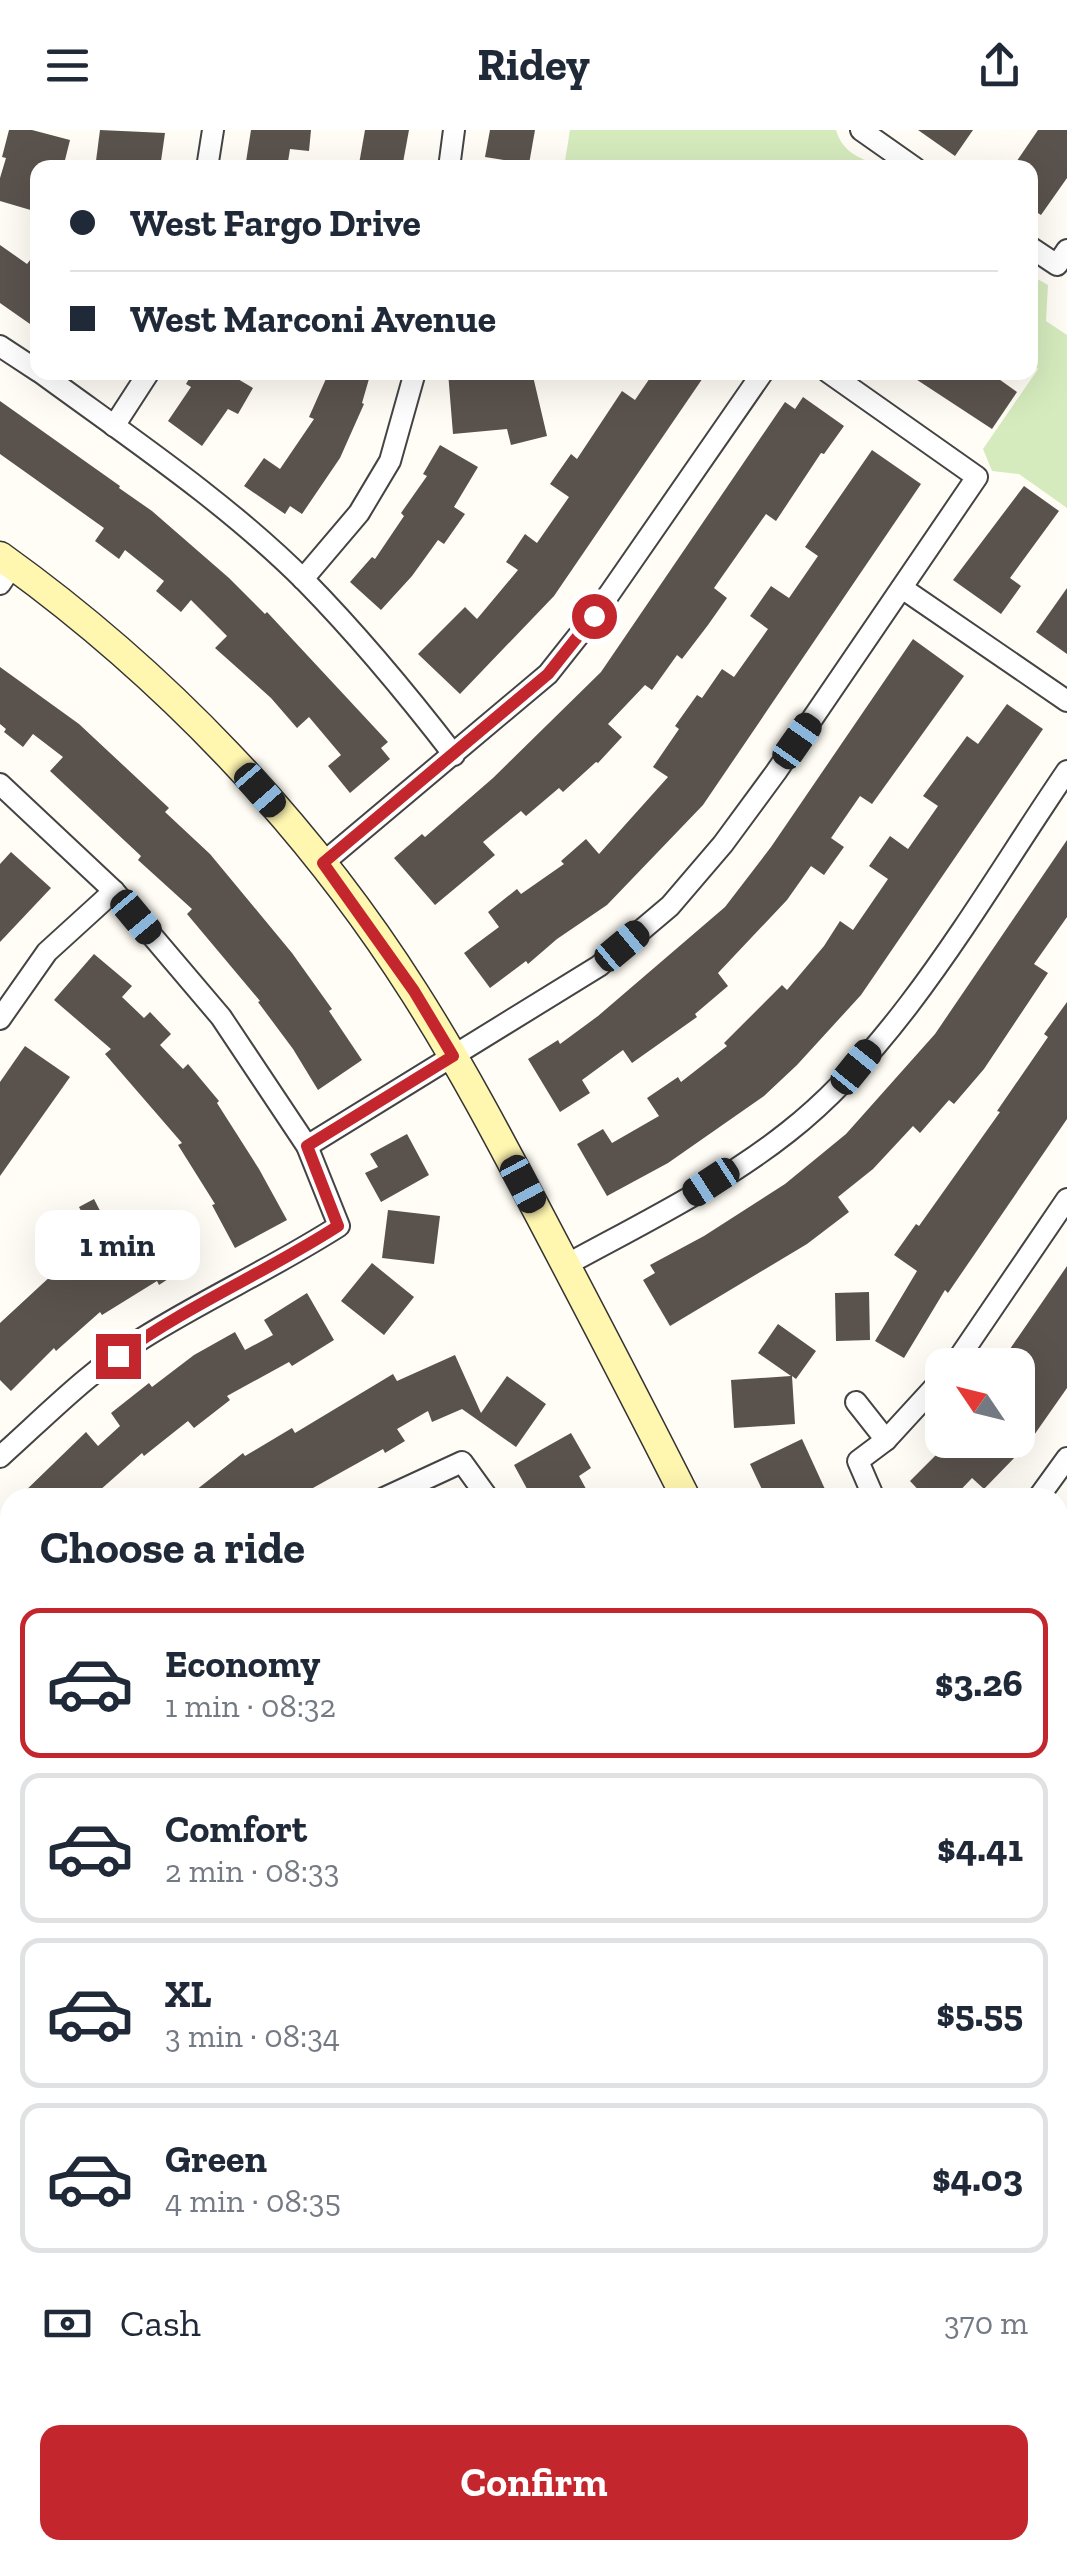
<!DOCTYPE html>
<html lang="en">
<head>
<meta charset="utf-8">
<style>
  :root { --surface:#fff; --page:#f2f2f3; --text:#1f2937; --muted:#747a83; --line:#e0e1e3; --accent:#c4262e }
  body { margin:0; font-family:"Zilla Slab",serif; background:var(--page); color:var(--text); height:100vh; display:flex; flex-direction:column; font-size:38px; white-space:nowrap }
  * { box-sizing:border-box; margin:0 }
  p { font-size:32px; color:var(--muted) }
  .icon { flex:none; width:55px; height:55px; fill:none; stroke:currentColor; stroke-width:2; stroke-linecap:round; stroke-linejoin:round }
  .map { position:relative; flex:1; overflow:hidden }
  .side { position:absolute; left:0px; top:1358px; width:1068px; height:1072px; display:flex; flex-direction:column; background:var(--surface); border-radius:30px 30px 0 0; box-shadow:0 10px 40px #0002 }
  .side>* { flex:none }
  .top-card { position:absolute; left:30px; top:30px; width:1008px; height:220px; border-radius:20px; box-shadow:0 10px 40px #0002; display:grid; align-content:center; height:220px; padding:0 40px; background:var(--surface) }
  .needle { width:65px; rotate:305deg }
  .tools { position:absolute; left:925px; top:1218px; display:grid; gap:20px }
  .tools a { display:grid; place-items:center; width:110px; height:110px; border-radius:20px; background:var(--surface); box-shadow:0 10px 40px #0002; font-size:50px }
  .end { position:absolute; width:45px; height:45px; margin:-22px; border:12px solid #c4262e; background:#fff; box-shadow:0 0 0 5px #fff }
  .from { border-radius:50% }
  .bubble { position:absolute; height:70px; border-radius:20px; background:var(--surface); box-shadow:0 10px 40px #0002; font-size:32px; font-weight:800; line-height:70px; text-align:center }
  .car { position:absolute; width:30px; height:60px; margin:-30px -15px; border-radius:12px; box-shadow:0 0 8px 2px #0007; background:linear-gradient(#222 24%,#8ab4d8 0 40%,#222 0 76%,#8ab4d8 0 86%,#222 0) }
  .top-card b { display:flex; align-items:center; gap:35px; height:95px; font-size:38px }
  .top-card b+b { border-top:2px solid var(--line) }
  .top-card i { width:25px; height:25px; background:var(--text) }
  ul { padding:0; list-style:none }
  li { display:flex; align-items:center; gap:30px; height:150px; margin:0 20px 15px; padding:0 20px; border:5px solid var(--line); border-radius:20px }
  li div { flex:1 }
  li b { display:block; font-size:38px }
  li em { font-style:normal; font-weight:800 }
  li.selected { border-color:var(--accent) }
  li>.icon { width:90px; height:90px; stroke-width:1.5 }
  h2 { padding:0 40px; font-size:45px; line-height:120px }
  .pay { display:flex; align-items:center; gap:25px; height:110px; padding:0 40px; font-size:38px }
  .pay p { margin-inline-start:auto }
  .cta { display:flex; gap:20px; margin-top:auto; padding:20px 40px }
  .cta a { flex:1; height:115px; border-radius:20px; background:var(--accent); color:#fff; font-size:40px; font-weight:800; line-height:115px; text-align:center }
  header { display:flex; justify-content:space-between; align-items:center; height:130px; padding:0 40px; background:var(--surface); font-size:45px; font-weight:800 }
  .map>svg:first-child { display:block }
  .green { fill:#d5ebbd }
  .pitch { fill:#e6f2cf }
  .lines { fill:none; stroke-linecap:round; stroke-linejoin:round }
  .stream { stroke:#3f96cf; stroke-width:6 }
  .building { fill:#5a524d }
  .street-casing { stroke:#444; stroke-width:24 }
  .secondary-casing { stroke:#333; stroke-width:31 }
  .street { stroke:#fff; stroke-width:20 }
  .secondary { stroke:#fff6b0; stroke-width:28 }
  .route { stroke:#c4262e; stroke-width:12 }
</style>
</head>
<body>
<header><svg class="icon" aria-label="menu" viewBox="0 0 24 24"><path d="M4 6h16M4 12h16M4 18h16"/></svg>Ridey<svg class="icon" aria-label="share" viewBox="0 0 24 24"><path d="M12 15V3M7 8l5-5 5 5M5 13v7h14v-7"/></svg></header>
<div class="map">
<svg width="1067" height="2429" viewBox="0 0 1067 2429">
  <rect width="100%" height="100%" fill="#fffdf5"/>
  <!-- green -->
  <g class="green">
    <path d="M570,0H836C843,24 862,29 883,37H564Z"/>
    <path d="M1030,145L1048,155L1046,191L1067,205V378L1019,344L992,341L983,319L1038,239L1030,233Z"/>
  </g>
  <!-- pitch -->
  <path class="pitch" d="M1067,2077V2257L1058,2244V2082Z"/>
  <g class="lines">
    <!-- stream -->
    <path class="stream" d="M0,1717L10,1724"/>
  </g>
  <!-- building -->
  <g class="building">
    <path d="M9,0H32L70,10L63,38H38V68L34,81L0,71V48L6,28L2,27Z"/>
    <path d="M100,0L165,3L160,38L96,31Z"/>
    <path d="M251,0H311L309,21L290,19L287,38H245Z"/>
    <path d="M365,0H409L402,38L359,34Z"/>
    <path d="M490,0H535L529,34L485,27Z"/>
    <path d="M918,0H973L955,26Z"/>
    <path d="M1038,0H1067V48L1041,85L1030,78V38H1012Z"/>
    <path d="M0,115L27,134L38,120V184L30,194L0,173Z"/>
    <path d="M193,242H226L253,258L238,284L228,279L202,316L168,291L191,257L186,254Z"/>
    <path d="M329,242H371L362,273L364,274L340,328L302,384L290,376L285,384L244,356L264,328L280,339L314,289L309,287Z"/>
    <path d="M448,242H532L547,306L511,315L507,299L453,304Z"/>
    <path d="M654,242H707L554,466L460,564L418,524L465,477L477,489L518,440L506,432L525,404L537,413L569,367L550,354L571,324L577,329L622,261L635,270Z"/>
    <path d="M905,242H989L1017,262L992,299Z"/>
    <path d="M803,267L844,296L824,324L821,323L776,391L766,384L714,458L727,468L708,495L682,529L677,525L652,560L645,555L608,594L622,607L598,633L596,632L563,662L559,658L526,686L521,681L483,712L495,725L435,775L394,728L422,704L425,707L493,648L601,542L785,272L795,279Z"/>
    <path d="M0,271L120,356L119,358L152,381L229,448L265,484L267,482L388,612L381,618L390,629L350,663L328,636L341,625L309,587L297,598L271,568L215,518L227,506L191,470L181,482L156,461L164,451L125,420L119,429L95,411L104,398L0,324Z"/>
    <path d="M440,315L478,337L454,377L465,384L444,414L438,410L412,446L381,480L350,452L372,427L375,429L404,386L401,383L427,346L423,344Z"/>
    <path d="M872,320L921,354L703,675L607,775L557,809L528,834L526,831L490,858L464,823L499,797L488,782L517,759L521,764L564,734L561,731L586,709L599,724L668,647L653,637L679,599L675,596L697,565L702,568L722,539L734,547L768,499L750,486L771,456L789,468L818,426L805,417Z"/>
    <path d="M1024,356L1059,381L1010,448L1021,456L1001,484L953,450Z"/>
    <path d="M1067,458V524L1036,502Z"/>
    <path d="M913,509L964,546L872,674L860,666L831,708L844,717L824,745L811,736L787,770L718,843L728,856L695,884L697,887L632,933L623,920L582,950L590,963L560,982L528,929L558,910L560,914L598,886L725,777L771,717Z"/>
    <path d="M0,537L79,594L169,678L165,682L210,724L292,823L332,879L329,881L362,930L318,960L293,919L258,872L260,871L187,784L192,779L138,730L141,726L50,641L63,627L33,604L23,617L4,602L6,599L0,594Z"/>
    <path d="M1007,574L1043,599L861,865L797,935L764,966L668,1033L607,1066L577,1014L603,999L612,1013L659,986L647,968L678,947L681,952L727,916L724,913L782,855L787,860L824,816L840,791L853,800L888,749L869,736L890,706L908,719L938,676L923,666L967,606L978,614Z"/>
    <path d="M1067,710V787L1034,834L1048,843L984,939L954,974L949,970L920,1003L913,996L873,1039L838,1067L849,1082L807,1114L670,1196L643,1150L655,1143L650,1135L704,1106L785,1054L846,1004L935,904Z"/>
    <path d="M11,722L51,758L0,812V734Z"/>
    <path d="M94,824L132,856L122,867L144,888L150,882L171,904L160,915L183,939L188,934L219,971L217,973L259,1039L287,1090L235,1118L212,1075L215,1074L178,1015L182,1013L105,924L111,919L54,870Z"/>
    <path d="M1067,872V989L948,1163L945,1160L904,1228L875,1211L917,1141L894,1125L916,1094L919,1096L1000,982L997,981L1048,907L1044,904Z"/>
    <path d="M25,916L70,947L0,1046V952Z"/>
    <path d="M407,1004L429,1045L381,1072L365,1043L378,1037L370,1024Z"/>
    <path d="M94,1069L119,1118L171,1084L200,1128L159,1155L157,1151L102,1185L100,1182L56,1221L54,1218L11,1261L0,1250V1193L53,1144L57,1149L102,1121L79,1077Z"/>
    <path d="M388,1080L440,1086L434,1134L382,1128Z"/>
    <path d="M372,1133L414,1167L384,1205L341,1171Z"/>
    <path d="M1067,1136V1258L1018,1328V1324L984,1359L972,1348L953,1368H926L910,1351L942,1319L932,1310H1018V1235H999Z"/>
    <path d="M869,1162L870,1210L836,1211L835,1163Z"/>
    <path d="M307,1163L334,1210L292,1236L289,1232L227,1266L230,1270L194,1298L188,1291L144,1326L142,1323L91,1368H18L86,1302L98,1316L120,1296L111,1283L149,1253L152,1257L194,1225L235,1202L245,1220L273,1205L264,1190Z"/>
    <path d="M778,1194L816,1221L796,1249L792,1246L795,1294L734,1298L731,1250L791,1246L758,1223Z"/>
    <path d="M455,1225L481,1283L507,1246L546,1274L516,1317L462,1279L432,1292L428,1281L397,1299L405,1311L385,1323L383,1319L295,1368H186L243,1323L245,1326L292,1298L295,1303L393,1244L397,1251Z"/>
    <path d="M571,1303L591,1338L579,1346L591,1368H532L514,1335Z"/>
    <path d="M802,1309L829,1368H766L750,1334Z"/>
  </g>
  <g class="lines">
    <!-- street casing -->
    <g class="street-casing">
      <g id="street">
        <path d="M861,0L915,38"/>
        <path d="M207,38L213,0"/>
        <path d="M449,38L454,0"/>
        <path d="M1030,117L1057,135L1067,120"/>
        <path d="M0,216L38,241"/>
        <path d="M40,242C130,308 226,372 305,451C359,506 407,564 454,625"/>
        <path d="M114,296L149,242"/>
        <path d="M303,449L359,383L390,331L415,242"/>
        <path d="M0,454L13,435"/>
        <path d="M902,458L1067,571"/>
        <path d="M0,654L114,761L221,887L307,1016L339,1096C275,1137 207,1168 143,1208C89,1241 47,1285 0,1327"/>
        <path d="M323,733L548,544L594,486L763,242"/>
        <path d="M0,889L47,822L114,761"/>
        <path d="M307,1016L599,836L670,776L723,714L776,642L977,347L828,242"/>
        <path d="M566,1135C641,1094 721,1055 788,1002C901,914 986,759 1067,641"/>
        <path d="M954,1235L1067,1069"/>
        <path d="M856,1272L886,1310"/>
        <path d="M384,1368L462,1332L488,1368"/>
        <path d="M874,1368L858,1331L886,1310L942,1249"/>
        <path d="M1038,1368L1067,1328"/>
        <path d="M0,1606L10,1612"/>
        <path d="M0,1909L10,1916"/>
        <path d="M0,2282L10,2285"/>
        <path d="M0,2369L10,2334"/>
        <path d="M258,2429L259,2420"/>
        <path d="M532,2429L536,2420"/>
      </g>
    </g>
    <!-- secondary casing -->
    <g class="secondary-casing">
      <g id="secondary">
        <path d="M0,426C162,542 307,693 414,862C460,934 500,1010 540,1086C589,1179 638,1273 686,1368"/>
        <path d="M1058,2378L1067,2389"/>
      </g>
    </g>
    <!-- street -->
    <use href="#street" class="street"/>
    <!-- secondary -->
    <use href="#secondary" class="secondary"/>
  </g>
  <g class="lines">
    <!-- route -->
    <path class="route" d="M118,1226C188,1175 267,1142 338,1096L307,1016L453,926L414,861L323,733L548,544L594,486"/>
  </g>
</svg>
<div class="tools">
<a><svg class="needle" viewBox="-14 -14 28 28"><path d="M0-13l5 13h-10z" fill="#e53935"/><path d="M0 13l5-13h-10z" fill="#747a83"/></svg></a>
</div>
<i class="end from" style="left:594px;top:486px"></i>
<i class="end" style="left:118px;top:1226px"></i>
<div class="bubble" style="left:35px;top:1080px;width:165px">1 min</div>
<i class="car" style="left:797px;top:611px;rotate:35deg"></i>
<i class="car" style="left:260px;top:660px;rotate:139deg"></i>
<i class="car" style="left:136px;top:787px;rotate:140deg"></i>
<i class="car" style="left:622px;top:816px;rotate:50deg"></i>
<i class="car" style="left:856px;top:937px;rotate:39deg"></i>
<i class="car" style="left:711px;top:1052px;rotate:237deg"></i>
<i class="car" style="left:523px;top:1054px;rotate:152deg"></i>
<div class="top-card">
<b><i class="from"></i>West Fargo Drive</b>
<b><i></i>West Marconi Avenue</b>
</div>
<section class="side">
<h2>Choose a ride</h2>
<ul>
<li class="selected"><svg class="icon" aria-label="car" viewBox="0 0 24 24"><path d="M5 17H2v-5l4-1 3-4h7l3 4 3 1v5h-3M9 17h6M6 11h13"/><circle cx="7" cy="17" r="2"/><circle cx="17" cy="17" r="2"/></svg><div><b>Economy</b><p>1 min · 08:32</p></div><em>$3.26</em></li>
<li><svg class="icon" aria-label="car" viewBox="0 0 24 24"><path d="M5 17H2v-5l4-1 3-4h7l3 4 3 1v5h-3M9 17h6M6 11h13"/><circle cx="7" cy="17" r="2"/><circle cx="17" cy="17" r="2"/></svg><div><b>Comfort</b><p>2 min · 08:33</p></div><em>$4.41</em></li>
<li><svg class="icon" aria-label="car" viewBox="0 0 24 24"><path d="M5 17H2v-5l4-1 3-4h7l3 4 3 1v5h-3M9 17h6M6 11h13"/><circle cx="7" cy="17" r="2"/><circle cx="17" cy="17" r="2"/></svg><div><b>XL</b><p>3 min · 08:34</p></div><em>$5.55</em></li>
<li><svg class="icon" aria-label="car" viewBox="0 0 24 24"><path d="M5 17H2v-5l4-1 3-4h7l3 4 3 1v5h-3M9 17h6M6 11h13"/><circle cx="7" cy="17" r="2"/><circle cx="17" cy="17" r="2"/></svg><div><b>Green</b><p>4 min · 08:35</p></div><em>$4.03</em></li>
</ul>
<div class="pay"><svg class="icon" aria-label="cash" viewBox="0 0 24 24"><path d="M3 7h18v10H3z"/><circle cx="12" cy="12" r="2"/></svg>Cash<p>370 m</p></div>
<div class="cta"><a>Confirm</a></div>
</section>
</div>
</body>
</html>
